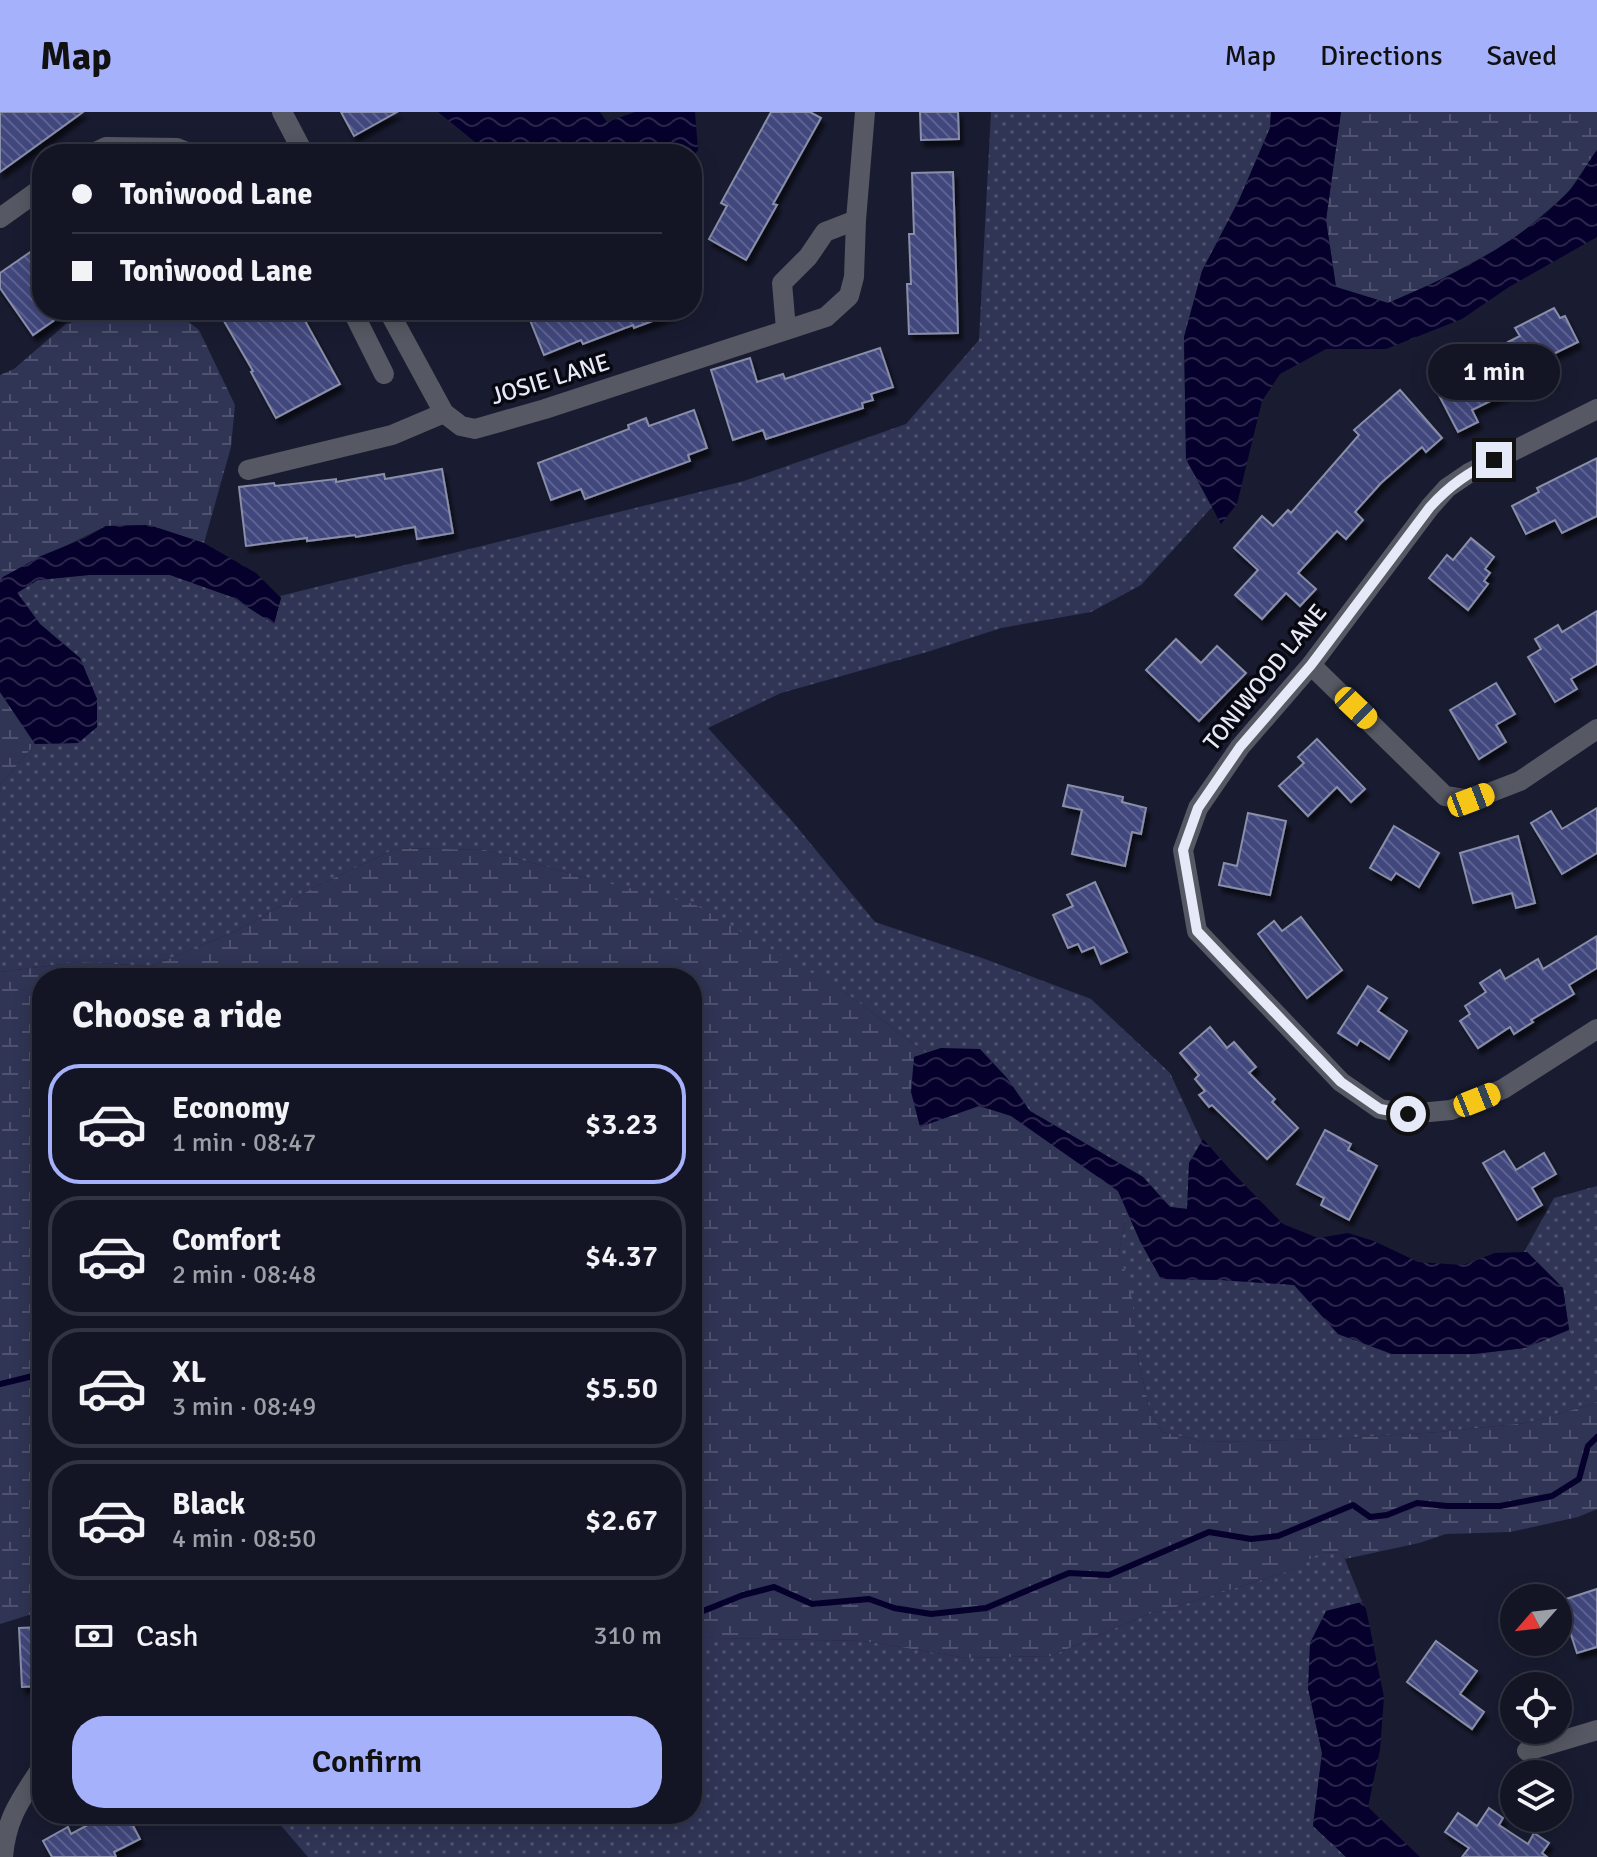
<!DOCTYPE html>
<html lang="en">
<head>
<meta charset="utf-8">
<style>
  :root { --surface:#131525; --page:#202232; --text:#f1f3f6; --muted:#9d9fa7; --line:#323442; --accent:#a6b1fc }
  body { margin:0; font-family:Signika,sans-serif; background:var(--page); color:var(--text); height:100vh; display:flex; flex-direction:column; font-size:30px; white-space:nowrap }
  * { box-sizing:border-box; margin:0 }
  p { font-size:26px; color:var(--muted) }
  .icon { flex:none; width:44px; height:44px; fill:none; stroke:currentColor; stroke-width:2; stroke-linecap:round; stroke-linejoin:round }
  .map { position:relative; flex:1; overflow:hidden }
  .drawer { position:absolute; left:32px; top:856px; width:670px; height:856px; display:flex; flex-direction:column; background:var(--surface); border-radius:32px; box-shadow:0 4px 20px #0003,0 0 0 2px var(--line) }
  .drawer>* { flex:none }
  .hud { position:absolute; left:32px; top:32px; width:670px; height:176px; border-radius:32px; box-shadow:0 4px 20px #0003,0 0 0 2px var(--line); display:grid; align-content:center; height:176px; padding:0 40px; background:var(--surface) }
  .needle { width:52px; rotate:242deg }
  .fabs { position:absolute; left:1500px; top:1472px; display:grid; gap:16px }
  .fabs a { display:grid; place-items:center; width:72px; height:72px; border-radius:50%; background:var(--surface); box-shadow:0 4px 20px #0003,0 0 0 2px var(--line); font-size:40px }
  .end { position:absolute; width:36px; height:36px; margin:-18px; border:10px solid #e6e9f7; background:#111; box-shadow:0 0 0 4px #111 }
  .from { border-radius:50% }
  .bubble { position:absolute; height:56px; border-radius:28px; background:var(--surface); box-shadow:0 4px 20px #0003,0 0 0 2px var(--line); font-size:26px; font-weight:600; line-height:56px; text-align:center }
  .car { position:absolute; width:24px; height:48px; margin:-24px -12px; border-radius:10px; box-shadow:0 0 6px 2px #0007; background:linear-gradient(#f5c518 24%,#345 0 40%,#f5c518 0 76%,#345 0 86%,#f5c518 0) }
  .hud b { display:flex; align-items:center; gap:28px; height:76px; font-size:30px }
  .hud b+b { border-top:2px solid var(--line) }
  .hud i { width:20px; height:20px; background:var(--text) }
  ul { padding:0; list-style:none }
  li { display:flex; align-items:center; gap:24px; height:120px; margin:0 16px 12px; padding:0 24px; border:4px solid var(--line); border-radius:32px }
  li div { flex:1 }
  li b { display:block; font-size:30px }
  li em { font-style:normal; font-weight:600 }
  li.selected { border-color:var(--accent) }
  li>.icon { width:72px; height:72px; stroke-width:1.5 }
  h2 { padding:0 40px; font-size:36px; line-height:96px }
  .pay { display:flex; align-items:center; gap:20px; height:88px; padding:0 40px; font-size:30px }
  .pay p { margin-inline-start:auto }
  .cta { display:flex; gap:16px; margin-top:auto; padding:16px 40px }
  .cta a { flex:1; height:92px; border-radius:32px; background:var(--accent); color:#111; font-size:32px; font-weight:600; line-height:92px; text-align:center }
  header { display:flex; align-items:center; gap:48px; box-sizing:border-box; height:112px; padding:0 40px; background:var(--accent); color:#111 }
  header strong { font-size:38px }
  nav { display:flex; gap:44px; margin-inline-start:auto; font-size:28px }
  .map>svg:first-child { display:block }
  .grass { fill:url(#grass-dots) }
  .wetland { fill:url(#wetland-marsh) }
  .water { fill:url(#water-waves) }
  .lines { fill:none; stroke-linecap:round; stroke-linejoin:round }
  .stream { stroke:#06002c; stroke-width:6 }
  .building { fill:url(#building-back-hatch); stroke:#898ea9; stroke-width:2; filter:url(#shadow) }
  .minor { stroke:#565863; stroke-width:20 }
  .route { stroke:#e6e9f7; stroke-width:10 }
  .labels { text-anchor:middle; dominant-baseline:central; stroke-width:7; stroke-linejoin:round; paint-order:stroke }
  .street-label { font-size:24px; fill:#e6e9f7; stroke:#070810 }
</style>
</head>
<body>
<header>
<strong>Map</strong>
<nav><a>Map</a><a>Directions</a><a>Saved</a></nav>
</header>
<div class="map">
<svg width="1597" height="1745" viewBox="0 0 1597 1745">
  <defs>
    <pattern id="grass-dots" width="8" height="8" patternUnits="userSpaceOnUse" patternTransform="scale(2)"><rect width="8" height="8" fill="#303555"/><path d="M2 2h.1M6 6h.1" fill="none" stroke="#4e526e" stroke-width="1.8" stroke-linecap="round"/></pattern>
    <pattern id="wetland-marsh" width="20" height="14" patternUnits="userSpaceOnUse" patternTransform="scale(2)"><rect width="20" height="14" fill="#303555"/><path d="M1 5h8M5 5V1M11 12h8M15 12V8" fill="none" stroke="#4e526e"/></pattern>
    <pattern id="water-waves" width="16" height="10" patternUnits="userSpaceOnUse" patternTransform="scale(2)"><rect width="16" height="10" fill="#06002c"/><path d="M0 5q4-4 8 0t8 0" fill="none" stroke="#2a254b"/></pattern>
    <pattern id="building-back-hatch" width="6" height="6" patternUnits="userSpaceOnUse" patternTransform="scale(2)"><rect width="6" height="6" fill="#41477c"/><path d="M-1 5l2 2M0 0l6 6M5-1l2 2" fill="none" stroke="#5c628f"/></pattern>
    <filter id="shadow"><feDropShadow dx="3.5" dy="6" stdDeviation="2" flood-color="#0009"/></filter>
  </defs>
  <rect width="100%" height="100%" fill="#191c31"/>
  <!-- grass -->
  <g class="grass">
    <path d="M991,0H1271L1270,16L1239,88L1202,159L1184,225L1186,347L1212,395L1141,473L1091,500L1001,516L927,540L781,581L708,616L792,709L875,810L982,846L1091,887L1170,961L1202,1030L1189,1051L1188,1097L1170,1095L1143,1065L1030,999L941,936L926,941L846,881L791,850L587,766L485,738L397,736L315,775L236,819L152,854L79,850L0,860V673L35,632L78,631L97,615V587L80,546L40,512L17,480L38,468L89,463H170L232,485L274,512L281,486L280,484L744,369L906,312L979,228Z"/>
    <path d="M1597,1074V1291L1526,1311L1439,1320L1334,1327L1206,1330L1162,1320L1150,1299L1137,1243L1119,1140L1127,1099L1140,1129L1161,1167L1221,1168L1295,1173L1338,1222L1392,1242H1474L1525,1236L1569,1217L1563,1176L1527,1140H1524L1554,1086Z"/>
    <path d="M1342,1440L1362,1490L1326,1499L1308,1576L1322,1641L1313,1713L1346,1745H308L271,1702H692V1524L716,1526L864,1529L966,1546L1051,1544L1148,1502L1163,1499L1283,1461L1320,1441Z"/>
  </g>
  <!-- wetland -->
  <g class="wetland">
    <path d="M1341,0H1597V38L1567,82L1512,129L1440,168L1388,191L1336,175L1326,108Z"/>
    <path d="M112,198H174L199,218L235,293L231,335L204,431L149,413L106,414L3,465L0,470V263L14,257L66,212Z"/>
    <path d="M0,580L35,632L0,673Z"/>
    <path d="M397,736L485,738L587,766L694,792L846,881L926,941L914,945L979,993L1011,1003L1118,1079L1127,1099L1119,1140L1132,1184L1137,1243L1150,1299L1162,1320L1206,1330L1334,1327L1439,1320L1526,1311L1597,1291V1397L1578,1405L1510,1420L1446,1422L1419,1431L1345,1447L1342,1440L1321,1441L1283,1461L1163,1499L1148,1502L1051,1544L966,1546L864,1529L716,1526L692,1524V866H42V1499L0,1512V860L79,850L152,854L236,819L315,775Z"/>
  </g>
  <!-- water -->
  <g class="water">
    <path d="M438,0H600L607,10L635,0H695L698,38L692,45V42H490Z"/>
    <path d="M1271,0H1341L1326,108L1336,175L1388,191C1452,164 1516,133 1565,83C1578,71 1586,52 1597,38V125L1509,175L1462,207L1386,237H1326L1280,262L1262,289L1237,392L1221,412L1186,347L1184,225L1202,159L1239,88L1270,16Z"/>
    <path d="M149,413L204,431L256,461L281,486L274,512L232,485L170,463H89L38,468L17,481L40,512L80,546L97,587V615L78,631L35,632L0,580V470L3,465L41,444L85,426L106,414Z"/>
    <path d="M941,936L980,937L1007,966L1030,999L1143,1065L1170,1095L1187,1097L1189,1051L1203,1027L1233,1061L1283,1112L1318,1126L1348,1121L1374,1129L1418,1150L1463,1153L1495,1141L1527,1140L1563,1176L1569,1218L1525,1236L1474,1242H1392L1338,1222L1294,1173L1221,1168L1161,1167L1140,1129L1118,1079L1011,1004L979,994L920,1015L911,980L914,945Z"/>
    <path d="M1362,1490L1366,1497L1384,1585L1380,1638L1368,1695L1420,1745H1346L1313,1714L1322,1641L1308,1576L1310,1531L1326,1499Z"/>
  </g>
  <g class="lines">
    <!-- stream -->
    <g class="stream">
      <path d="M0,1272L33,1264L42,1286"/>
      <path d="M692,1500L703,1499L743,1483L774,1475L812,1492L869,1487L894,1496L931,1502L986,1496L1069,1461L1109,1463L1209,1420L1251,1427L1278,1424L1353,1393L1370,1405L1387,1403L1417,1391L1447,1394H1500L1552,1384L1579,1367L1588,1334L1597,1325"/>
    </g>
  </g>
  <!-- building -->
  <g class="building">
    <path d="M0,0H83L0,60Z"/>
    <path d="M341,0H397L354,24Z"/>
    <path d="M771,0H810L821,6L773,92L777,93L746,148L709,127L727,94L721,91Z"/>
    <path d="M920,0H958L959,27L921,28Z"/>
    <path d="M953,60L958,221L909,222L907,172H911L909,122H914L912,61Z"/>
    <path d="M42,132V198H69L33,223L0,176V161Z"/>
    <path d="M1554,196L1560,206L1565,204L1578,230L1543,247L1554,269L1534,279L1529,270L1472,298L1478,310L1458,320L1430,266L1444,259L1452,277L1484,261L1480,253L1512,237L1508,230L1520,224L1515,216Z"/>
    <path d="M243,198H299L340,272L276,306L251,260L253,259L224,209Z"/>
    <path d="M526,198H678L679,199L634,216L633,213L583,232L581,228L544,243Z"/>
    <path d="M880,236L893,275L871,282L873,288L862,291L863,296L766,327L763,318L733,328L711,258L750,246L757,270L783,262L785,267Z"/>
    <path d="M1400,278L1442,326L1426,340L1422,335L1381,371L1355,400L1363,408L1346,427L1337,419L1298,461L1316,477L1300,494L1286,481L1262,507L1235,483L1258,458L1234,436L1262,404L1273,414L1288,398L1291,401L1359,323L1354,318Z"/>
    <path d="M694,298L707,336L688,343L690,349L585,387L581,377L551,388L538,351L629,317L628,313L646,306L649,314Z"/>
    <path d="M1597,346V404L1562,421L1555,408L1526,422L1512,394L1539,380L1537,376Z"/>
    <path d="M442,357L453,421L417,427L415,415L356,425L355,423L307,429V426L246,434L239,375L274,371L275,374L336,367V370L384,362L385,367Z"/>
    <path d="M1471,426L1494,445L1485,457L1490,461L1484,469L1488,472L1468,498L1429,466L1447,443L1453,448Z"/>
    <path d="M1597,499V552L1571,567L1577,577L1555,590L1528,545L1541,537L1535,527L1558,513L1562,520Z"/>
    <path d="M1176,527L1201,551L1217,534L1246,561L1199,609L1146,558Z"/>
    <path d="M1496,571L1515,602L1496,613L1506,630L1479,647L1450,598Z"/>
    <path d="M1317,627L1365,677L1351,690L1337,675L1308,704L1279,674L1304,651L1298,645Z"/>
    <path d="M1068,673L1123,685L1122,690L1146,696L1141,722L1132,720L1125,754L1072,742L1082,698L1063,694Z"/>
    <path d="M1597,696V741L1562,762L1531,711L1551,699L1562,717Z"/>
    <path d="M1248,701L1286,709L1270,783L1219,773L1224,751L1237,754Z"/>
    <path d="M1394,714L1439,741L1419,775L1396,761L1391,768L1370,756Z"/>
    <path d="M1518,724L1535,791L1516,796L1512,781L1473,791L1460,741Z"/>
    <path d="M1095,770L1127,840L1101,852L1094,835L1082,840L1078,832L1068,836L1053,803L1073,794L1067,783Z"/>
    <path d="M1301,805L1342,858L1307,886L1258,822L1274,809L1282,819Z"/>
    <path d="M1597,824V856L1569,873L1574,882L1531,908L1533,910L1514,922L1510,915L1478,936L1460,909L1470,902L1465,894L1486,880L1480,871L1500,858L1505,867L1538,847L1543,857Z"/>
    <path d="M1368,874L1387,886L1378,899L1407,919L1389,947L1360,928L1357,933L1338,921Z"/>
    <path d="M1210,915L1227,936L1234,930L1256,955L1249,961L1275,987L1272,990L1298,1016L1267,1047L1212,993L1209,995L1199,983L1205,979L1195,967L1199,963L1180,941Z"/>
    <path d="M1325,1018L1351,1032L1348,1038L1377,1054L1349,1108L1321,1093L1324,1086L1297,1072Z"/>
    <path d="M1504,1039L1516,1058L1544,1041L1556,1062L1532,1076L1542,1093L1517,1108L1483,1051Z"/>
    <path d="M1597,1477V1535L1577,1541L1560,1489Z"/>
    <path d="M42,1515V1574L22,1575L19,1516Z"/>
    <path d="M1436,1529L1477,1559L1460,1582L1484,1600L1472,1617L1407,1570Z"/>
    <path d="M1489,1696L1503,1706L1499,1713L1528,1732L1534,1721L1549,1731L1542,1741L1547,1745H1462L1469,1736L1445,1720L1458,1701L1477,1714Z"/>
    <path d="M108,1702H127L140,1727L114,1740L116,1745H52L43,1729L68,1715L71,1722Z"/>
  </g>
  <g class="lines">
    <!-- minor -->
    <g class="minor">
      <path d="M282,0L304,42"/>
      <path d="M91,42L106,35L177,36L192,42"/>
      <path d="M0,106L42,76"/>
      <path d="M352,198L384,262"/>
      <path d="M388,198L444,301L461,314L475,317L545,297L826,205L849,184L854,165L856,108L865,0"/>
      <path d="M786,217L782,171L808,145L825,120L856,108"/>
      <path d="M1597,297L1469,361L1447,376L1430,395L1311,553L1240,635L1198,696L1183,738L1197,819L1341,970L1380,997L1408,1002L1451,998L1503,977L1597,917"/>
      <path d="M248,358L392,323L444,301"/>
      <path d="M1311,553L1445,684L1471,688L1520,669L1597,617"/>
      <path d="M1527,1639L1597,1618"/>
      <path d="M3,1745C6,1706 21,1687 42,1655"/>
    </g>
  </g>
  <g class="lines">
    <!-- route -->
    <path class="route" d="M1408,1002L1380,997L1341,970L1197,819L1183,738L1198,696L1240,635L1311,553L1430,395C1450,373 1468,361 1494,348"/>
  </g>
  <g class="labels">
    <!-- street labels -->
    <g class="street-label">
      <text transform="translate(550 267) rotate(-17)">JOSIE LANE</text>
      <text transform="translate(1265 565) rotate(-51)">TONIWOOD LANE</text>
    </g>
  </g>
</svg>
<div class="fabs">
<a><svg class="needle" viewBox="-14 -14 28 28"><path d="M0-13l5 13h-10z" fill="#e53935"/><path d="M0 13l5-13h-10z" fill="#9d9fa7"/></svg></a>
<a><svg class="icon" aria-label="locate" viewBox="0 0 24 24"><circle cx="12" cy="12" r="6"/><path d="M12 2v4M12 18v4M2 12h4M18 12h4"/></svg></a>
<a><svg class="icon" aria-label="layers" viewBox="0 0 24 24"><path d="M12 4l9 5-9 5-9-5zM3 14l9 5 9-5"/></svg></a>
</div>
<i class="end from" style="left:1408px;top:1002px"></i>
<i class="end" style="left:1494px;top:348px"></i>
<div class="bubble" style="left:1428px;top:232px;width:132px">1 min</div>
<i class="car" style="left:1356px;top:596px;rotate:134deg"></i>
<i class="car" style="left:1471px;top:688px;rotate:69deg"></i>
<i class="car" style="left:1477px;top:988px;rotate:68deg"></i>
<div class="hud">
<b><i class="from"></i>Toniwood Lane</b>
<b><i></i>Toniwood Lane</b>
</div>
<section class="drawer">
<h2>Choose a ride</h2>
<ul>
<li class="selected"><svg class="icon" aria-label="car" viewBox="0 0 24 24"><path d="M5 17H2v-5l4-1 3-4h7l3 4 3 1v5h-3M9 17h6M6 11h13"/><circle cx="7" cy="17" r="2"/><circle cx="17" cy="17" r="2"/></svg><div><b>Economy</b><p>1 min · 08:47</p></div><em>$3.23</em></li>
<li><svg class="icon" aria-label="car" viewBox="0 0 24 24"><path d="M5 17H2v-5l4-1 3-4h7l3 4 3 1v5h-3M9 17h6M6 11h13"/><circle cx="7" cy="17" r="2"/><circle cx="17" cy="17" r="2"/></svg><div><b>Comfort</b><p>2 min · 08:48</p></div><em>$4.37</em></li>
<li><svg class="icon" aria-label="car" viewBox="0 0 24 24"><path d="M5 17H2v-5l4-1 3-4h7l3 4 3 1v5h-3M9 17h6M6 11h13"/><circle cx="7" cy="17" r="2"/><circle cx="17" cy="17" r="2"/></svg><div><b>XL</b><p>3 min · 08:49</p></div><em>$5.50</em></li>
<li><svg class="icon" aria-label="car" viewBox="0 0 24 24"><path d="M5 17H2v-5l4-1 3-4h7l3 4 3 1v5h-3M9 17h6M6 11h13"/><circle cx="7" cy="17" r="2"/><circle cx="17" cy="17" r="2"/></svg><div><b>Black</b><p>4 min · 08:50</p></div><em>$2.67</em></li>
</ul>
<div class="pay"><svg class="icon" aria-label="cash" viewBox="0 0 24 24"><path d="M3 7h18v10H3z"/><circle cx="12" cy="12" r="2"/></svg>Cash<p>310 m</p></div>
<div class="cta"><a>Confirm</a></div>
</section>
</div>
</body>
</html>
